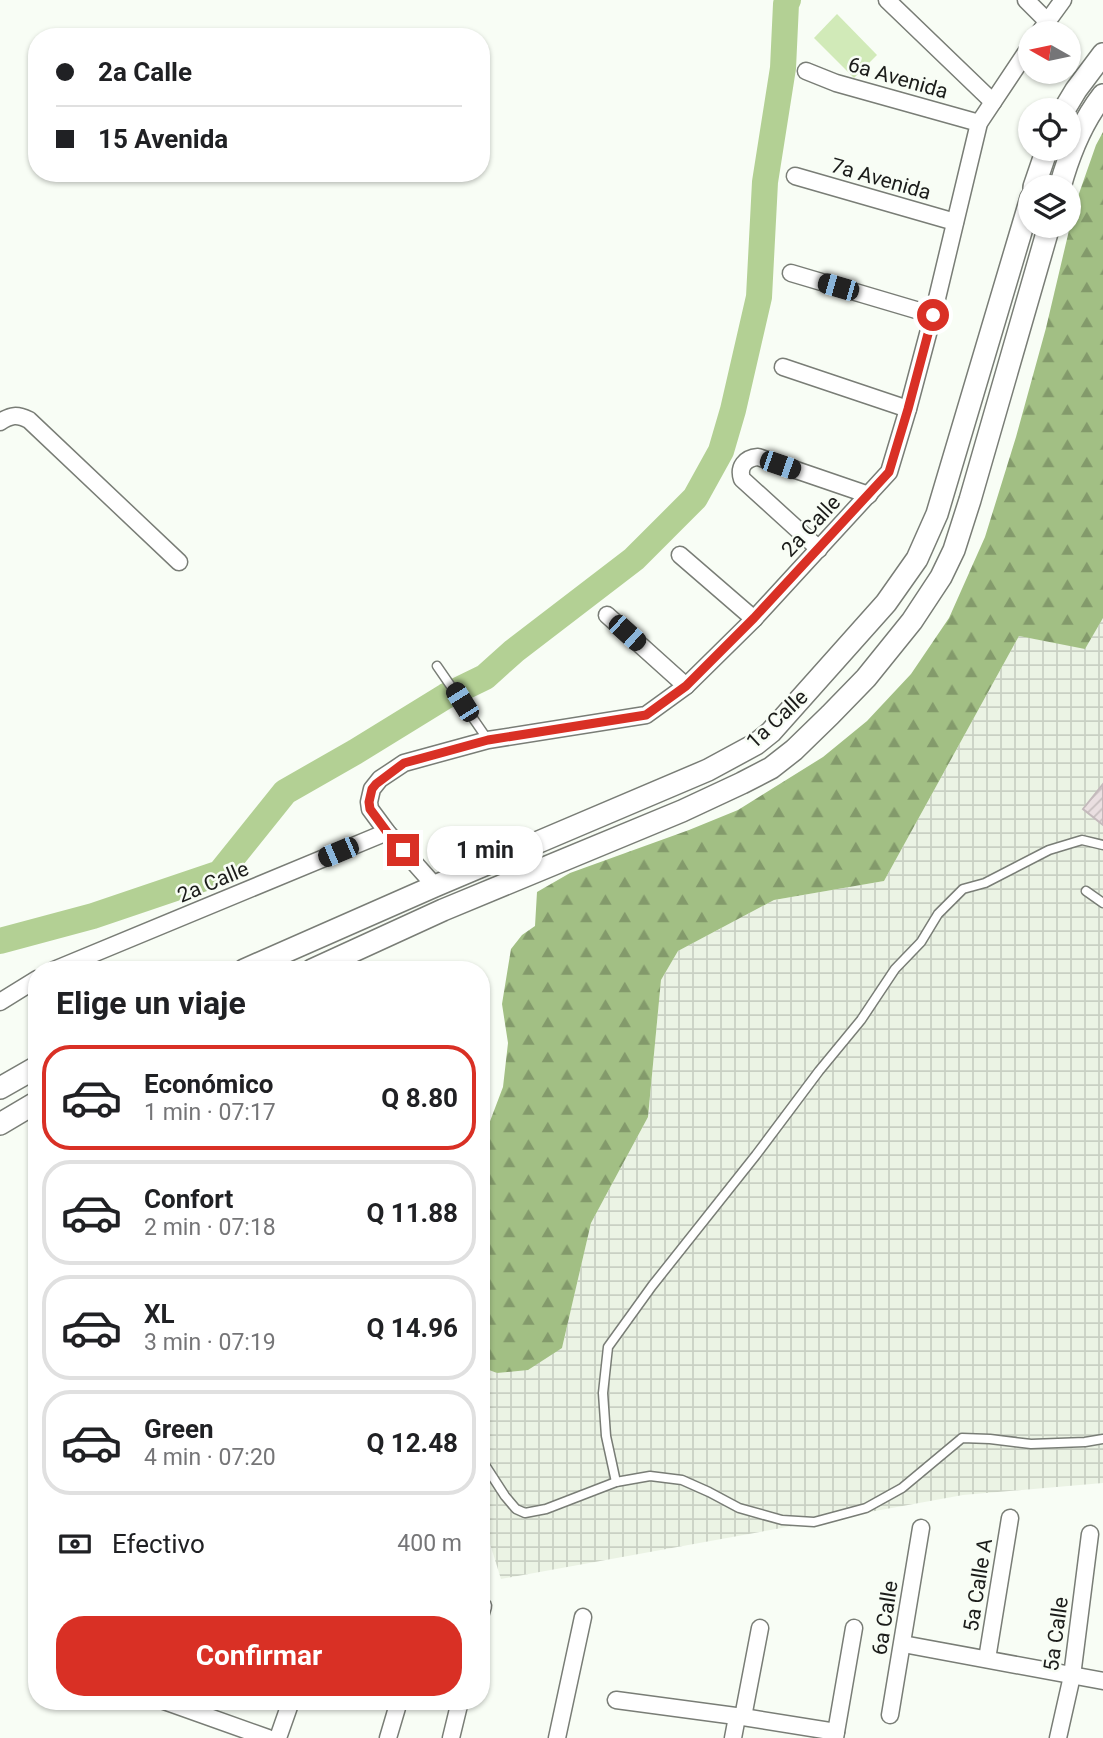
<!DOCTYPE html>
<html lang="es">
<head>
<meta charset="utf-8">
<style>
  :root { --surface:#fff; --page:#f6f6f6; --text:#202124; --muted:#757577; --line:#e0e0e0; --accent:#d93025 }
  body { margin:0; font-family:Roboto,sans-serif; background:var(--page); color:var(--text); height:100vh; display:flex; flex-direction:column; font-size:26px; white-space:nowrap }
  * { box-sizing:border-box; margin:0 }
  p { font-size:23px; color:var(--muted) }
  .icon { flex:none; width:38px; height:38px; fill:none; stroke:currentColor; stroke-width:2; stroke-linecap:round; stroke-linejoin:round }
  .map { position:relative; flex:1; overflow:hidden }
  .details { position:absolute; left:28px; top:961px; width:462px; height:749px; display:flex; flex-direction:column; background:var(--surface); border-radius:28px; box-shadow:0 2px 5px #0004 }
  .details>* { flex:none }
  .top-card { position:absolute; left:28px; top:28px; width:462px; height:154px; border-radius:28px; box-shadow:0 2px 5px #0004; display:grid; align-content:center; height:154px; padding:0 28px; background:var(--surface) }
  .needle { width:46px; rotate:279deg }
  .fabs { position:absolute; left:1018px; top:21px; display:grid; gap:14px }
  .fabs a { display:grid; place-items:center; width:63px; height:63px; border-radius:50%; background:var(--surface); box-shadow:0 2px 5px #0004; font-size:35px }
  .end { position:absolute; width:32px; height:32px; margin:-16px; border:9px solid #d93025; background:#fff; box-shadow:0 0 0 4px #fff }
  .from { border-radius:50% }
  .bubble { position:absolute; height:49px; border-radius:24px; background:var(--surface); box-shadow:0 2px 5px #0004; font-size:23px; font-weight:700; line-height:49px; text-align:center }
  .car { position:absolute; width:21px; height:42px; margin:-21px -10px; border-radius:9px; box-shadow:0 0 5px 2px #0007; background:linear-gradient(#222 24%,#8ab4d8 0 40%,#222 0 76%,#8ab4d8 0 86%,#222 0) }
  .top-card b { display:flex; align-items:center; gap:24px; height:66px; font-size:26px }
  .top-card b+b { border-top:2px solid var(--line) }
  .top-card i { width:18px; height:18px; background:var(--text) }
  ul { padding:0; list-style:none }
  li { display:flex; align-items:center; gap:21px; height:105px; margin:0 14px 10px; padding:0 14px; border:4px solid var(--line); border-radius:28px }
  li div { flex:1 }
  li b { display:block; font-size:26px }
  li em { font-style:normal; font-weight:700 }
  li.current { border-color:var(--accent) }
  li>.icon { width:63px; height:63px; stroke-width:1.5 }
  h2 { padding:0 28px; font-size:32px; line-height:84px }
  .pay { display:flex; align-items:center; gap:18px; height:77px; padding:0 28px; font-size:26px }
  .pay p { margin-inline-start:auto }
  .cta { display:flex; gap:14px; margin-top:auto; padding:14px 28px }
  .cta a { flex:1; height:80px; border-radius:28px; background:var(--accent); color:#fff; font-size:28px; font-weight:700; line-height:80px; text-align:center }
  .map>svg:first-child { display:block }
  .industrial { fill:url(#industrial-grid) }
  .forest { fill:url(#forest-firs) }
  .garden { fill:#d1eab8 }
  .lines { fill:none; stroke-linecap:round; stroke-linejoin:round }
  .river { stroke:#b3d094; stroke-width:26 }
  .building { fill:url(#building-hatch); stroke:#c4babc; stroke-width:2 }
  .service-casing { stroke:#797d76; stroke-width:11 }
  .minor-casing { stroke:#797d76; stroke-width:19 }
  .secondary-casing { stroke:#797d76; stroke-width:24 }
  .service { stroke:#fff; stroke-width:8 }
  .minor { stroke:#fff; stroke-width:16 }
  .secondary { stroke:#fff; stroke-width:21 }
  .route { stroke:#d93025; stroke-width:9 }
  .labels { text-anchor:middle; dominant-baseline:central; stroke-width:5; stroke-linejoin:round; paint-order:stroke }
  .street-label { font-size:21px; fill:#1b1c1a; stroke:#f8fdf5 }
</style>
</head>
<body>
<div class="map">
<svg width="1103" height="1738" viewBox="0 0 1103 1738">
  <defs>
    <pattern id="industrial-grid" width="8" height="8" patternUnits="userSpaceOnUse" patternTransform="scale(1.75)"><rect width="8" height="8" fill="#ebf3e4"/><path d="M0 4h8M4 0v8" fill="none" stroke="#c9d0c3"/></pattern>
    <pattern id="forest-firs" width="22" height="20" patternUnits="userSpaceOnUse" patternTransform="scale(1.75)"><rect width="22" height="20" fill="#a2bf84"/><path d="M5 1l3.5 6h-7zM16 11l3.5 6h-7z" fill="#839a6b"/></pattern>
    <pattern id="building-hatch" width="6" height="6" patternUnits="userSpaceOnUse" patternTransform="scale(1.75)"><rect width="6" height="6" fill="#eadfe1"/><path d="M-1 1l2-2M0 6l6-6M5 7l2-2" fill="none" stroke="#c8bfc0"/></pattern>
  </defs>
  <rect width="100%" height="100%" fill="#f8fdf5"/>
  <!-- industrial -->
  <path class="industrial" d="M1103,618V1483L963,1495L501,1579L481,1515V1367L497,1373L562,1348L591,1223L648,1117L661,980L678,951L774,900L884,881L1019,636L1085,648Z"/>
  <!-- forest -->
  <path class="forest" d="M1103,132V618L1085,649L1019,636L884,881L774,900L678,951L661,980L648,1117L591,1223L562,1348L528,1370L497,1373L481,1367V1145L503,1087L508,1043L502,1004L511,949L522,935L535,926L537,892L570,873L689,830L738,810L823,757L867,721L911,674L949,618L985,537L1016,437L1046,328L1075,205L1096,145Z"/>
  <!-- garden -->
  <path class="garden" d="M837,14L877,55L854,78L814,38Z"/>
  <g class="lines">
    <!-- river -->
    <path class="river" d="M0,941L93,916L220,873L285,792L355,752L446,696L485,677L514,651L634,559L695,498L721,451L733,410L759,297L765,182L783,68L786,4L788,0"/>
  </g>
  <!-- building -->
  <path class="building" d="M1103,784V825L1083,809Z"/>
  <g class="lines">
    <!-- service casing -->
    <g class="service-casing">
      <g id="service">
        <path d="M437,666L488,740"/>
        <path d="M1086,891L1103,903"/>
        <path d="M481,1459L505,1496L516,1509L525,1513L546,1509L616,1482L650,1476L682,1480L709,1492L739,1508L782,1520L814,1522L866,1508L902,1488L962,1438L990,1439L1031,1444L1085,1442L1103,1439"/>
        <path d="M616,1482L606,1436L603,1393L608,1347L652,1286L756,1155L819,1071L861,1020L895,969L921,942L938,914L963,889L985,883L1049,850L1082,840L1103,845"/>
      </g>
    </g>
    <!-- minor casing -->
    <g class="minor-casing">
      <g id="minor">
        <path d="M887,0L993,102"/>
        <path d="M1026,0L1047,21"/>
        <path d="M1039,33L1063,0"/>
        <path d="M806,71L836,83L979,123"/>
        <path d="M795,176L955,222"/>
        <path d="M791,273L933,315"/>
        <path d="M783,367L908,409"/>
        <path d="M0,422C11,415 17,414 29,420L179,562"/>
        <path d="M819,549L742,479C738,467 745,458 758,457L869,495"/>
        <path d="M680,555L754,619"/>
        <path d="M607,615L686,686"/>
        <path d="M435,886L387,832L370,809L369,802L372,789L380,779L404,763L488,740L646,715L686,686L754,619L889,472L908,409L933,315L979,123L1031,45"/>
        <path d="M54,970L387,832"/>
        <path d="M0,1002L37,979"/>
        <path d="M481,1613L483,1606"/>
        <path d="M903,1644L1103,1681"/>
        <path d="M987,1659L1010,1518"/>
        <path d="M616,1700L743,1717L836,1732"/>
        <path d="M164,1701L268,1738"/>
        <path d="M890,1715L921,1528"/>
        <path d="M743,1717L760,1628"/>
        <path d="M278,1738L291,1701"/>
        <path d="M388,1738L399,1701"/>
        <path d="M451,1738L460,1701"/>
        <path d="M557,1738L583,1617"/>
        <path d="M733,1738L737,1717"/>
        <path d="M835,1738L854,1628"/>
        <path d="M1058,1738L1072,1676L1090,1534"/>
      </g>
    </g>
    <!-- secondary casing -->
    <g class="secondary-casing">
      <g id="secondary">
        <path d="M1064,110L1076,90L1103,54"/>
        <path d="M1034,187L1047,149"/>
        <path d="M1060,187C1069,154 1081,123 1103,95"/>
        <path d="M244,970L435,886L708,770L756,744L771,732L886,603L917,559L937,514L1031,198"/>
        <path d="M312,970L443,910L682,811L742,783L771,768L794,750L830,715L866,678L912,621L941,577L954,550L970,500L1049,226"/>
        <path d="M0,1088L37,1067"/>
        <path d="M0,1124L37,1102"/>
      </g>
    </g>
    <!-- service -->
    <use href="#service" class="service"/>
    <!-- minor -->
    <use href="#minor" class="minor"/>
    <!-- secondary -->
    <use href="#secondary" class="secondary"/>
  </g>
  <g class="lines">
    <!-- route -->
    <path class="route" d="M403,850L387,832L370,809L369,802L372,789L376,784L404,763L488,740L646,715L686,686L754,618L889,472L908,409L933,315"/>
  </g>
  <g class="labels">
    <!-- street labels -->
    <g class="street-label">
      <text transform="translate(898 78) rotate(16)">6a Avenida</text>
      <text transform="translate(881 179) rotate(16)">7a Avenida</text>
      <text transform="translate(811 526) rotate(-47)">2a Calle</text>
      <text transform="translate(777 719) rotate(-43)">1a Calle</text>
      <text transform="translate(213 882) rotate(-23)">2a Calle</text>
      <text transform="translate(978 1585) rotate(-81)">5a Calle A</text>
      <text transform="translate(885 1618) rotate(-81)">6a Calle</text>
      <text transform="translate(1056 1634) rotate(-82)">5a Calle</text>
    </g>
  </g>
</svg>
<div class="fabs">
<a><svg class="needle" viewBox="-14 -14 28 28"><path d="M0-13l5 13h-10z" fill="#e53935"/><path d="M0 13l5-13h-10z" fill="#757577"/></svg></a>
<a><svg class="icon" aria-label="locate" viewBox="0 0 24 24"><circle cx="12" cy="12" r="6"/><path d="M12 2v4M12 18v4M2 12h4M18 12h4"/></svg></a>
<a><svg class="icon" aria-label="layers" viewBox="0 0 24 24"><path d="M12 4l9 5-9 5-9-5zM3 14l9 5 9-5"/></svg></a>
</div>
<i class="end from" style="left:933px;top:315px"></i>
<i class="end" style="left:403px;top:850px"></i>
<div class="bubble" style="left:427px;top:826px;width:116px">1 min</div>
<i class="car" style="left:838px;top:287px;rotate:286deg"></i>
<i class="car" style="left:780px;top:465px;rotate:109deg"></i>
<i class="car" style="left:627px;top:633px;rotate:132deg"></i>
<i class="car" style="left:462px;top:702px;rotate:328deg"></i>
<i class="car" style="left:338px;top:852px;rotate:247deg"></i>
<div class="top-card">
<b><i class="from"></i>2a Calle</b>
<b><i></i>15 Avenida</b>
</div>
<section class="details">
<h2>Elige un viaje</h2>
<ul>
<li class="current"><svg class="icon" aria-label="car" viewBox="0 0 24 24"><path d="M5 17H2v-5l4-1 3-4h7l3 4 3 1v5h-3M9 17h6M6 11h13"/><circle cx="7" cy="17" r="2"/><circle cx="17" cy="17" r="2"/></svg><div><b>Económico</b><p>1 min · 07:17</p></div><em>Q 8.80</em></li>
<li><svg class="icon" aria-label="car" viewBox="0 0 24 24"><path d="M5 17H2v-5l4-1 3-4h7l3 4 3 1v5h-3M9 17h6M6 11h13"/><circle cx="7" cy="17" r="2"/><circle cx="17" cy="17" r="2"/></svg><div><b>Confort</b><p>2 min · 07:18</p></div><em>Q 11.88</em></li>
<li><svg class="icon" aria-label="car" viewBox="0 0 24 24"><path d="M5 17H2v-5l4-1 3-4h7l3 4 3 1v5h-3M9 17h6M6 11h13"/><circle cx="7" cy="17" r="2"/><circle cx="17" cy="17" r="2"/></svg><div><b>XL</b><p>3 min · 07:19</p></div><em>Q 14.96</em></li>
<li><svg class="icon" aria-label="car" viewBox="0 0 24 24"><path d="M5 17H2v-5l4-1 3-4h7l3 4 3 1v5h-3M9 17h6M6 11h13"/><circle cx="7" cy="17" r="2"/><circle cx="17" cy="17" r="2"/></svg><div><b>Green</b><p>4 min · 07:20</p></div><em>Q 12.48</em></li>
</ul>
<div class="pay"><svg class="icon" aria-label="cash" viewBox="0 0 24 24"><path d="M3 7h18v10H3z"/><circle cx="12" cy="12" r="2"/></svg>Efectivo<p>400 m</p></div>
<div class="cta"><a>Confirmar</a></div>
</section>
</div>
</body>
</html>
